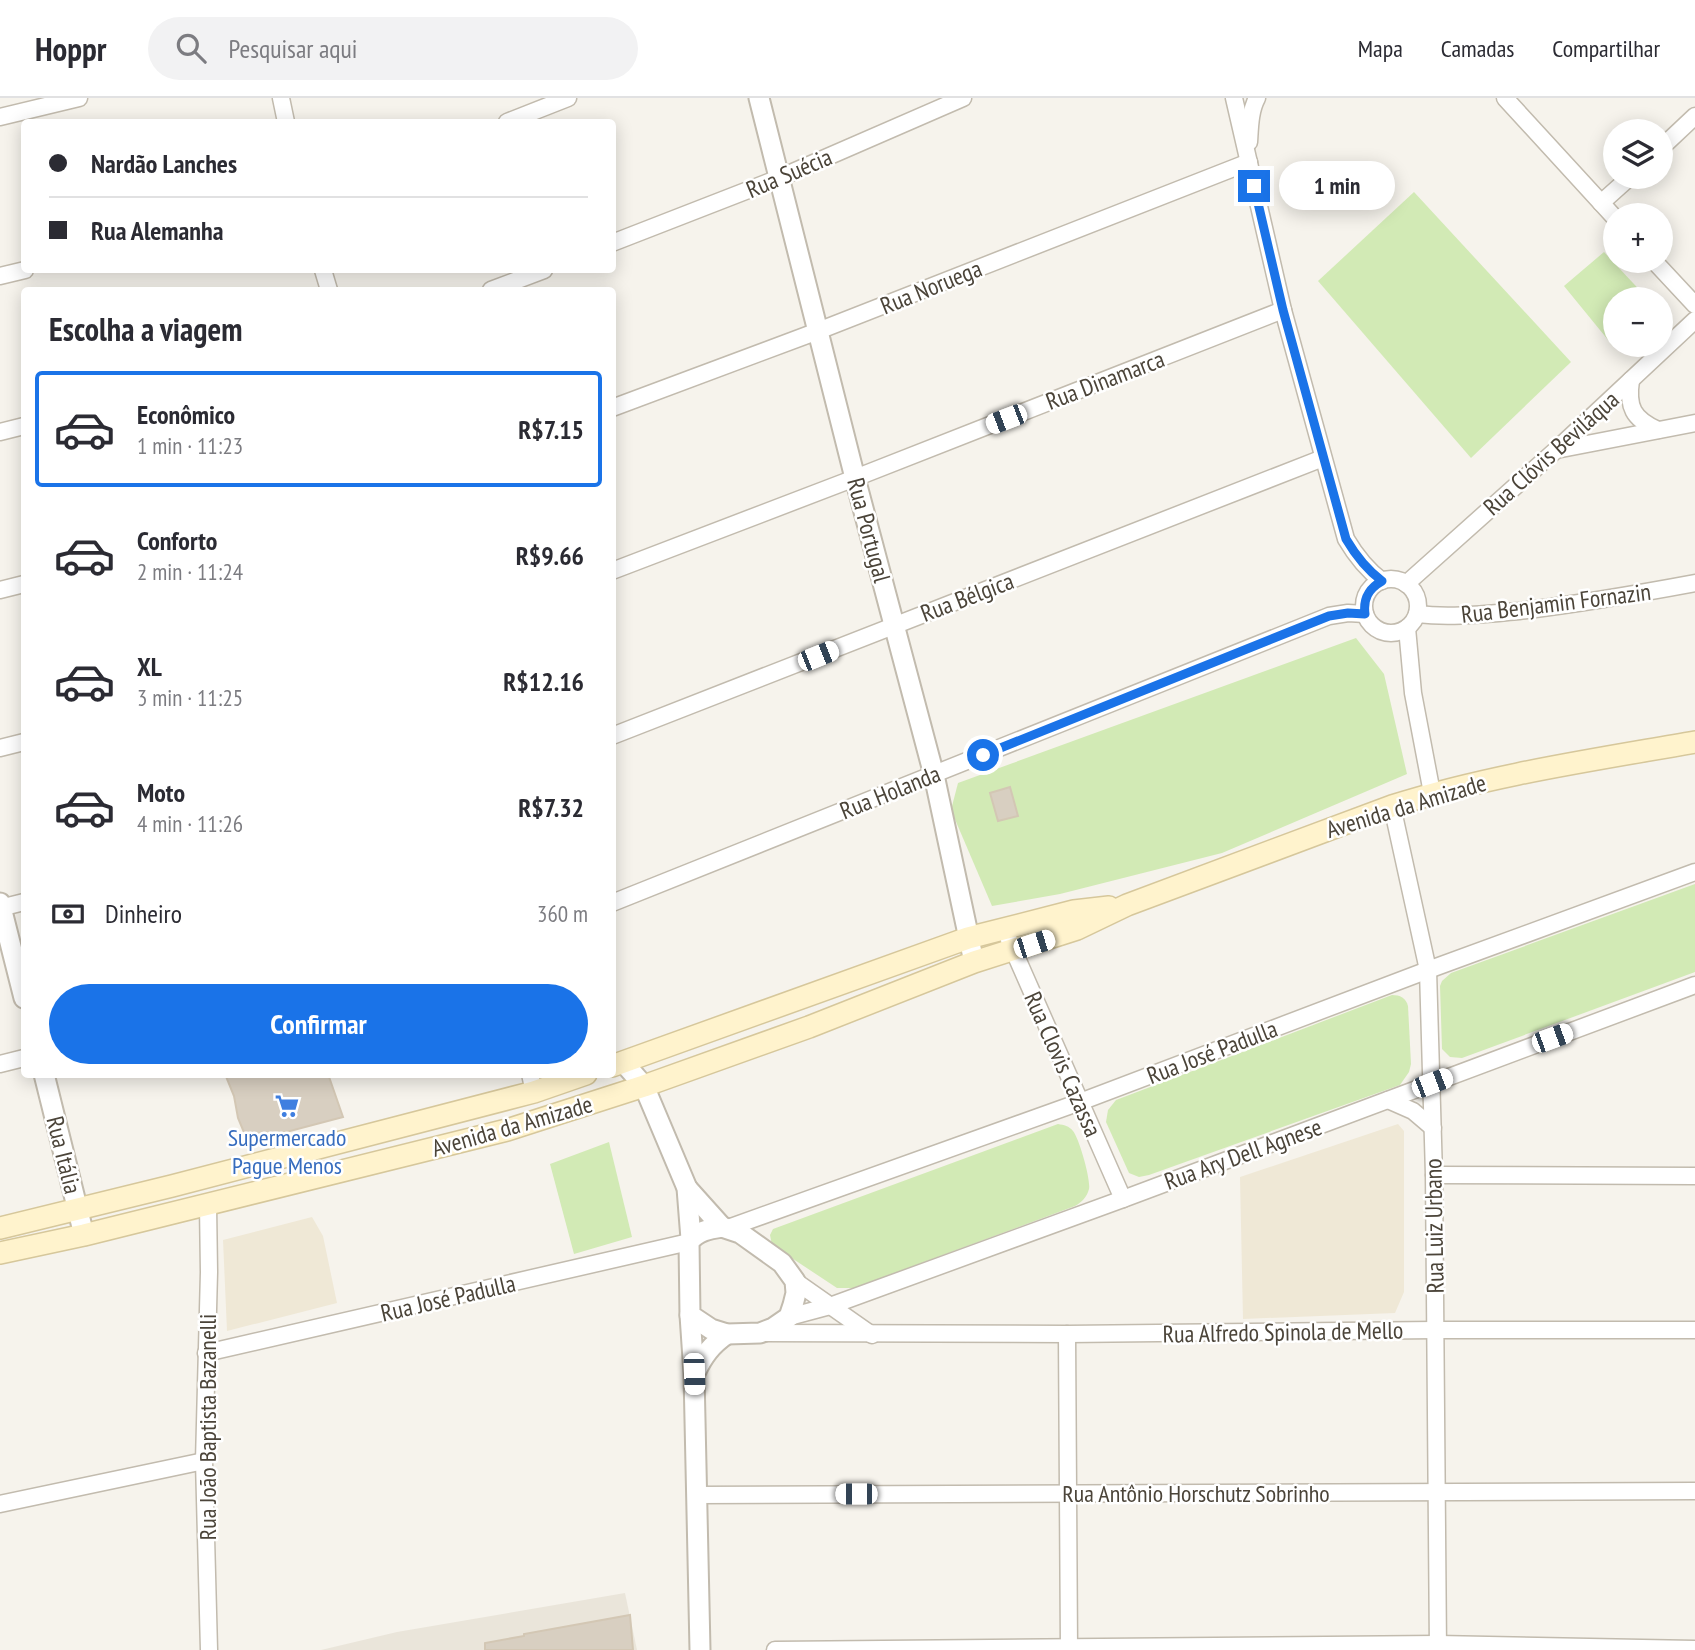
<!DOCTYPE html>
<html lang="pt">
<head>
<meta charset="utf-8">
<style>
  :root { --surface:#fff; --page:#f2f2f3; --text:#2b2b33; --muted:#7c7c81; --line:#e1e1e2; --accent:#1a73e8 }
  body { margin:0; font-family:"PT Sans Narrow",sans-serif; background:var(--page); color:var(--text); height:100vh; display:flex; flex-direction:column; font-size:26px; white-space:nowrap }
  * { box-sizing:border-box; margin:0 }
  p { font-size:23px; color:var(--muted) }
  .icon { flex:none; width:38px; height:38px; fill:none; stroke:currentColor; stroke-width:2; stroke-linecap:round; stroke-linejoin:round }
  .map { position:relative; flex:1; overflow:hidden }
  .panel { position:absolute; left:21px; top:189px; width:595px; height:791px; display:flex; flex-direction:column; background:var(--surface); border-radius:7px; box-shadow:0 4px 18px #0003 }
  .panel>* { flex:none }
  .guide { position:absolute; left:21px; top:21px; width:595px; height:154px; border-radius:7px; box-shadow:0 4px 18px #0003; display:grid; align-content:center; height:154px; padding:0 28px; background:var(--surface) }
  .buttons { position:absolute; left:1603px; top:21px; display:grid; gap:14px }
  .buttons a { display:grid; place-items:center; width:70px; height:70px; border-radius:50%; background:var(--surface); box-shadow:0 4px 18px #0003; font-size:35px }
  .end { position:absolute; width:32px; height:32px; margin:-16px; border:9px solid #1a73e8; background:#fff; box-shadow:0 0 0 4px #fff }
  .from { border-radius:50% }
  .bubble { position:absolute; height:49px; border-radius:24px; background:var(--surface); box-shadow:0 4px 18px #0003; font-size:23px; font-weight:700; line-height:49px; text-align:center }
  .car { position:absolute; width:21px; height:42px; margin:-21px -10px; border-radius:9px; box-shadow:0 0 5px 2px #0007; background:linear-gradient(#fff 24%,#345 0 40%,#fff 0 76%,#345 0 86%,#fff 0) }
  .guide b { display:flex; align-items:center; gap:24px; height:66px; font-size:26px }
  .guide b+b { border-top:2px solid var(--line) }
  .guide i { width:18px; height:18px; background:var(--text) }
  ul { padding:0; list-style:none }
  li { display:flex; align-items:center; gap:21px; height:116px; margin:0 14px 10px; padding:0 14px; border:4px solid transparent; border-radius:7px }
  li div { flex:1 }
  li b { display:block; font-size:26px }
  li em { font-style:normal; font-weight:700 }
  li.current { border-color:var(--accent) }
  li>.icon { width:63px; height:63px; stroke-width:1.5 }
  h2 { padding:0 28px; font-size:32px; line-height:84px }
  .pay { display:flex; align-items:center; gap:18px; height:77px; padding:0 28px; font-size:26px }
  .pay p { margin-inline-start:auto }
  .button { display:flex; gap:14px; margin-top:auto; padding:14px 28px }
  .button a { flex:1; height:80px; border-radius:42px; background:var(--accent); color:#fff; font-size:28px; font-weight:700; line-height:80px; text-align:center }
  header { display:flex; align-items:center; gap:42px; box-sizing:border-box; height:98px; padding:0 35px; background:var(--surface); border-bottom:2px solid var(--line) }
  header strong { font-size:33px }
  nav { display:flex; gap:38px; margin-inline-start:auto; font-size:24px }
  .search { width:490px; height:63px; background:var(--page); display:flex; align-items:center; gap:18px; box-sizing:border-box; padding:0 24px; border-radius:38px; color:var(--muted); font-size:26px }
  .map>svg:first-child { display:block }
  .residential { fill:#eae5da }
  .education { fill:#efe8d6 }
  .green { fill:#d2eab5 }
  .building { fill:#d8cfc1; stroke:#d3c7b4; stroke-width:2 }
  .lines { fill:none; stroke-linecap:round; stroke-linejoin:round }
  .minor-casing { stroke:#c2bbae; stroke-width:19 }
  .tertiary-casing { stroke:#c2bbae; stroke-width:23 }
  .secondary-casing { stroke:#d6c79b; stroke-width:24 }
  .minor { stroke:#fff; stroke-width:16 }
  .tertiary { stroke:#fff; stroke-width:19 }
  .secondary { stroke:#fff3cd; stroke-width:21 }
  .route { stroke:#1a73e8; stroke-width:9 }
  .labels { text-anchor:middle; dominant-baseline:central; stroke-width:5; stroke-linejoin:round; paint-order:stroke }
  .street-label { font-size:24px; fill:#4b4439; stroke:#fff }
  .shop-label { font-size:24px; fill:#366cbe; stroke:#fff }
</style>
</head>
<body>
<header>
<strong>Hoppr</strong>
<div class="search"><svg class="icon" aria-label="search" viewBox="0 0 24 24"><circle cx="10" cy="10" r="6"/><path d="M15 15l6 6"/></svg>Pesquisar aqui</div>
<nav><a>Mapa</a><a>Camadas</a><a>Compartilhar</a></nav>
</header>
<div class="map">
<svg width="1695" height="1552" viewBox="0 0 1695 1552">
  <rect width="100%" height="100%" fill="#f6f3ec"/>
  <!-- residential -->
  <path class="residential" d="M625,1495L637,1552H321L397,1534Z"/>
  <!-- education -->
  <g class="education">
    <path d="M1398,1026L1404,1033V1194L1395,1215L1243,1221L1240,1079Z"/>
    <path d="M312,1119L323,1138L337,1205L227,1233L223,1142Z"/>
  </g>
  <!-- green -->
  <g class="green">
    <path d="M1414,94L1571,264L1471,360L1318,183Z"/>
    <path d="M1604,154L1648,201H1615L1616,247L1613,248L1564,188Z"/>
    <path d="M1356,540L1384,576L1407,676L1222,755L1060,796L992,808L951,712L958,685Z"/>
    <path d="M1695,786V874L1462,960L1450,959L1442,951L1440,888L1442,883L1451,875Z"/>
    <path d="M1392,897C1400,897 1406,900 1408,908L1411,966L1409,974L1400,987L1149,1077L1139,1079L1129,1075L1106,1024L1108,1012L1116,1002Z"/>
    <path d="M1058,1026C1064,1027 1069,1028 1073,1033C1079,1040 1091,1082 1089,1091C1087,1099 1082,1104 1075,1108L854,1190H837L772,1147L770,1137L773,1131Z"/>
    <path d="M609,1044L632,1139L574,1156L550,1066Z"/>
  </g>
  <!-- building -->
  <g class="building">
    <path d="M1010,689L1018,718L998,723L990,695Z"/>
    <path d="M225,976H328L343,1019L248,1044L238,1020L234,998Z"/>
    <path d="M630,1517L633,1552H485V1545L524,1538V1536Z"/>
  </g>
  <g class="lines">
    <!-- minor casing -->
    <g class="minor-casing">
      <g id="minor">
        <path d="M281,0L286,24"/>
        <path d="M1234,0L1283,212L1346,441C1356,458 1366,471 1382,483"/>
        <path d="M1505,0L1615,120"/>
        <path d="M0,19L79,0"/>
        <path d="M507,24L568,0"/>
        <path d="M1249,44C1250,29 1250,13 1257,0"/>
        <path d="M1661,50L1695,18"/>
        <path d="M1601,105L1630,79"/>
        <path d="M612,145L779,80L963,0"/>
        <path d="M1654,163L1695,207"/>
        <path d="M323,172L329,192"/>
        <path d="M0,178L25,172"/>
        <path d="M491,192L544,172"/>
        <path d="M1631,282C1627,309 1633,321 1658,332"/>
        <path d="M612,310L818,233L1249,64"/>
        <path d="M0,334L24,328"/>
        <path d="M1556,352L1695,325"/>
        <path d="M612,473L855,380L1283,212"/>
        <circle cx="1391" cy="508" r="27"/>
        <path d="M1406,486L1556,352L1695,222"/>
        <path d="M0,492L24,486"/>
        <path d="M1417,516C1451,520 1484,516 1519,513C1578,506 1636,496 1695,485"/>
        <path d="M1407,530L1413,595L1432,695"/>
        <path d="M612,638L1323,360"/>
        <path d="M0,650L24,644"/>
        <path d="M1392,708L1428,872L1434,1077L1438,1552"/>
        <path d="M612,805L1329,518L1348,515L1365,516"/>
        <path d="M0,810L24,804"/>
        <path d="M1009,842L1123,1101"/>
        <path d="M0,966L24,960"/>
        <path d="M530,976L534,994"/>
        <path d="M1388,1002L1413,1013L1433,1030"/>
        <path d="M1434,1077L1695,1078"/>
        <path d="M208,1107L209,1174L204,1363L209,1552"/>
        <path d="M728,1130L1080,1004L1428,872L1695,774"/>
        <path d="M795,1183L872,1237"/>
        <path d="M789,1219L830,1208L1123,1101L1695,887"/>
        <path d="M763,1235L1067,1236L1435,1232H1695"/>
        <path d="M1067,1236L1069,1552"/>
        <path d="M206,1255L689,1144"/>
        <path d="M697,1397L1695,1393"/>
        <path d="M0,1406L204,1363"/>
        <path d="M775,1552L1438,1546L1695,1551"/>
      </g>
    </g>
    <!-- tertiary casing -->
    <g class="tertiary-casing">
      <g id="tertiary">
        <path d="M759,0L855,380L934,677L974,864"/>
        <path d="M0,805L24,900"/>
        <path d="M623,964L644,988L687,1090L691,1141"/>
        <path d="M44,976L84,1137"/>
        <path d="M687,1090L722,1129"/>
        <path d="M722,1129L740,1135L782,1165L795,1183L796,1195L793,1207L789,1219L773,1230L760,1235L727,1236L711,1231L690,1217L689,1144C697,1133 709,1131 722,1129Z"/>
        <path d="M690,1217L694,1276L700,1552"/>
        <path d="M695,1275C703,1258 711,1247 727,1236"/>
      </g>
    </g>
    <!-- secondary casing -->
    <g class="secondary-casing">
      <g id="secondary">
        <path d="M612,968L968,840L1074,813L1109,809"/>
        <path d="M0,1130L172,1088L534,994L586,976"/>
        <path d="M0,1155L84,1137L507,1032L644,988L809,929L974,864L1077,831L1127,807L1392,708C1490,677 1593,662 1695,644"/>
      </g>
    </g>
    <!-- minor -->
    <use href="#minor" class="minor"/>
    <!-- tertiary -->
    <use href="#tertiary" class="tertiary"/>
    <!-- secondary -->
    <use href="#secondary" class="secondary"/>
  </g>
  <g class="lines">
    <!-- route -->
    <path class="route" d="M983,657L1329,518L1348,515L1365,516C1363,501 1368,491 1382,483C1366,471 1356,458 1346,441L1283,212L1254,88"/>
  </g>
  <!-- icons -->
  <defs>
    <g id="supermarket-bare" transform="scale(1.89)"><path d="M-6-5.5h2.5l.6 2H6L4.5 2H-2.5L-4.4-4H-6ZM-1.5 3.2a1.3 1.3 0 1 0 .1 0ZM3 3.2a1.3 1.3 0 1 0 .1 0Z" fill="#3f7fe0" stroke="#fff" stroke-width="2.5" paint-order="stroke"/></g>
  </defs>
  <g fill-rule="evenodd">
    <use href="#supermarket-bare" x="287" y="1008"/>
  </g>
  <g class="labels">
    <!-- street labels -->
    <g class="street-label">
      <text transform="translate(789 75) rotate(-23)">Rua Suécia</text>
      <text transform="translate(931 189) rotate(-22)">Rua Noruega</text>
      <text transform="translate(1105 282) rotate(-21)">Rua Dinamarca</text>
      <text transform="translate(1551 355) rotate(-42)">Rua Clóvis Beviláqua</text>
      <text transform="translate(869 432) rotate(75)">Rua Portugal</text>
      <text transform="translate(967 499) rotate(-21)">Rua Bélgica</text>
      <text transform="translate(1556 505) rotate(-7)">Rua Benjamin Fornazin</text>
      <text transform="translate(890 694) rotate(-22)">Rua Holanda</text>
      <text transform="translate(1406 708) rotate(-17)">Avenida da Amizade</text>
      <text transform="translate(1212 954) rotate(-21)">Rua José Padulla</text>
      <text transform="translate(1063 966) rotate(66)">Rua Clovis Cazassa</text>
      <text transform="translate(512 1028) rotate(-16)">Avenida da Amizade</text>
      <text transform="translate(1243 1056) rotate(-20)">Rua Ary Dell Agnese</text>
      <text transform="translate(64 1057) rotate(76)">Rua Itália</text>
      <text transform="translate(1434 1128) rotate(-91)">Rua Luiz Urbano</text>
      <text transform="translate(448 1200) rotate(-13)">Rua José Padulla</text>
      <text transform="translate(1283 1234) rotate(-1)">Rua Alfredo Spinola de Mello</text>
      <text transform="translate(207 1329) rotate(-90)">Rua João Baptista Bazanelli</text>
      <text x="1196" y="1395">Rua Antônio Horschutz Sobrinho</text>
    </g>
    <!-- shop labels -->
    <g class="shop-label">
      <text x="287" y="1039">Supermercado<tspan x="287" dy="28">Pague Menos</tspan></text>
    </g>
  </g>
</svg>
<div class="buttons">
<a><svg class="icon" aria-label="layers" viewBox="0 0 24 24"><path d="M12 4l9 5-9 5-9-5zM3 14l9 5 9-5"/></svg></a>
<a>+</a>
<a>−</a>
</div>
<i class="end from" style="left:983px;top:657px"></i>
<i class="end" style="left:1254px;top:88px"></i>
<div class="bubble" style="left:1279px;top:63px;width:116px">1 min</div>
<i class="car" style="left:1006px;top:321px;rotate:249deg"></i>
<i class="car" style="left:818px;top:558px;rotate:68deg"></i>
<i class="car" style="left:1034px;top:846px;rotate:72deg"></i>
<i class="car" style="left:1552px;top:940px;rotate:70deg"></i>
<i class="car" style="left:1432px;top:985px;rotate:69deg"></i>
<i class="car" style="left:694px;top:1276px;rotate:178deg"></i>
<i class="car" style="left:856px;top:1396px;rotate:270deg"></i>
<div class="guide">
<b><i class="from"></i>Nardão Lanches</b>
<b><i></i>Rua Alemanha</b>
</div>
<section class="panel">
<h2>Escolha a viagem</h2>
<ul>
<li class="current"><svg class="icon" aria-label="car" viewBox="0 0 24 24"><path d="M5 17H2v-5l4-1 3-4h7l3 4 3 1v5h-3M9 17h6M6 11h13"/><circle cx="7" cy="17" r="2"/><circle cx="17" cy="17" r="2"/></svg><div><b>Econômico</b><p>1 min · 11:23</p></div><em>R$7.15</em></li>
<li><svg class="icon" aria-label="car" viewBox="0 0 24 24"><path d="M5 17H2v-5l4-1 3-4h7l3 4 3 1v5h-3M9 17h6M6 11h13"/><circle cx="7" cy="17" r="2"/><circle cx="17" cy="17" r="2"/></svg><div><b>Conforto</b><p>2 min · 11:24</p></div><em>R$9.66</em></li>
<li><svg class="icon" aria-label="car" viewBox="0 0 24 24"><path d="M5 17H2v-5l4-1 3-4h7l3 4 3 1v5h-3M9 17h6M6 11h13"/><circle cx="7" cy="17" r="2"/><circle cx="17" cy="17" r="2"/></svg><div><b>XL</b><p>3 min · 11:25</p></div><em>R$12.16</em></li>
<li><svg class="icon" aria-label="car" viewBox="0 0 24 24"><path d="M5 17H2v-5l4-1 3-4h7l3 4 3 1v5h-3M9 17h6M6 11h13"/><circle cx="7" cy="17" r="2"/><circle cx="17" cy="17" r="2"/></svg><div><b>Moto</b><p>4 min · 11:26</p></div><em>R$7.32</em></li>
</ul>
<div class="pay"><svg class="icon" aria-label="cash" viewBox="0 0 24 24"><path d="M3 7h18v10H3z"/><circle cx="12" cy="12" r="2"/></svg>Dinheiro<p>360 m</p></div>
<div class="button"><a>Confirmar</a></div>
</section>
</div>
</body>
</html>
